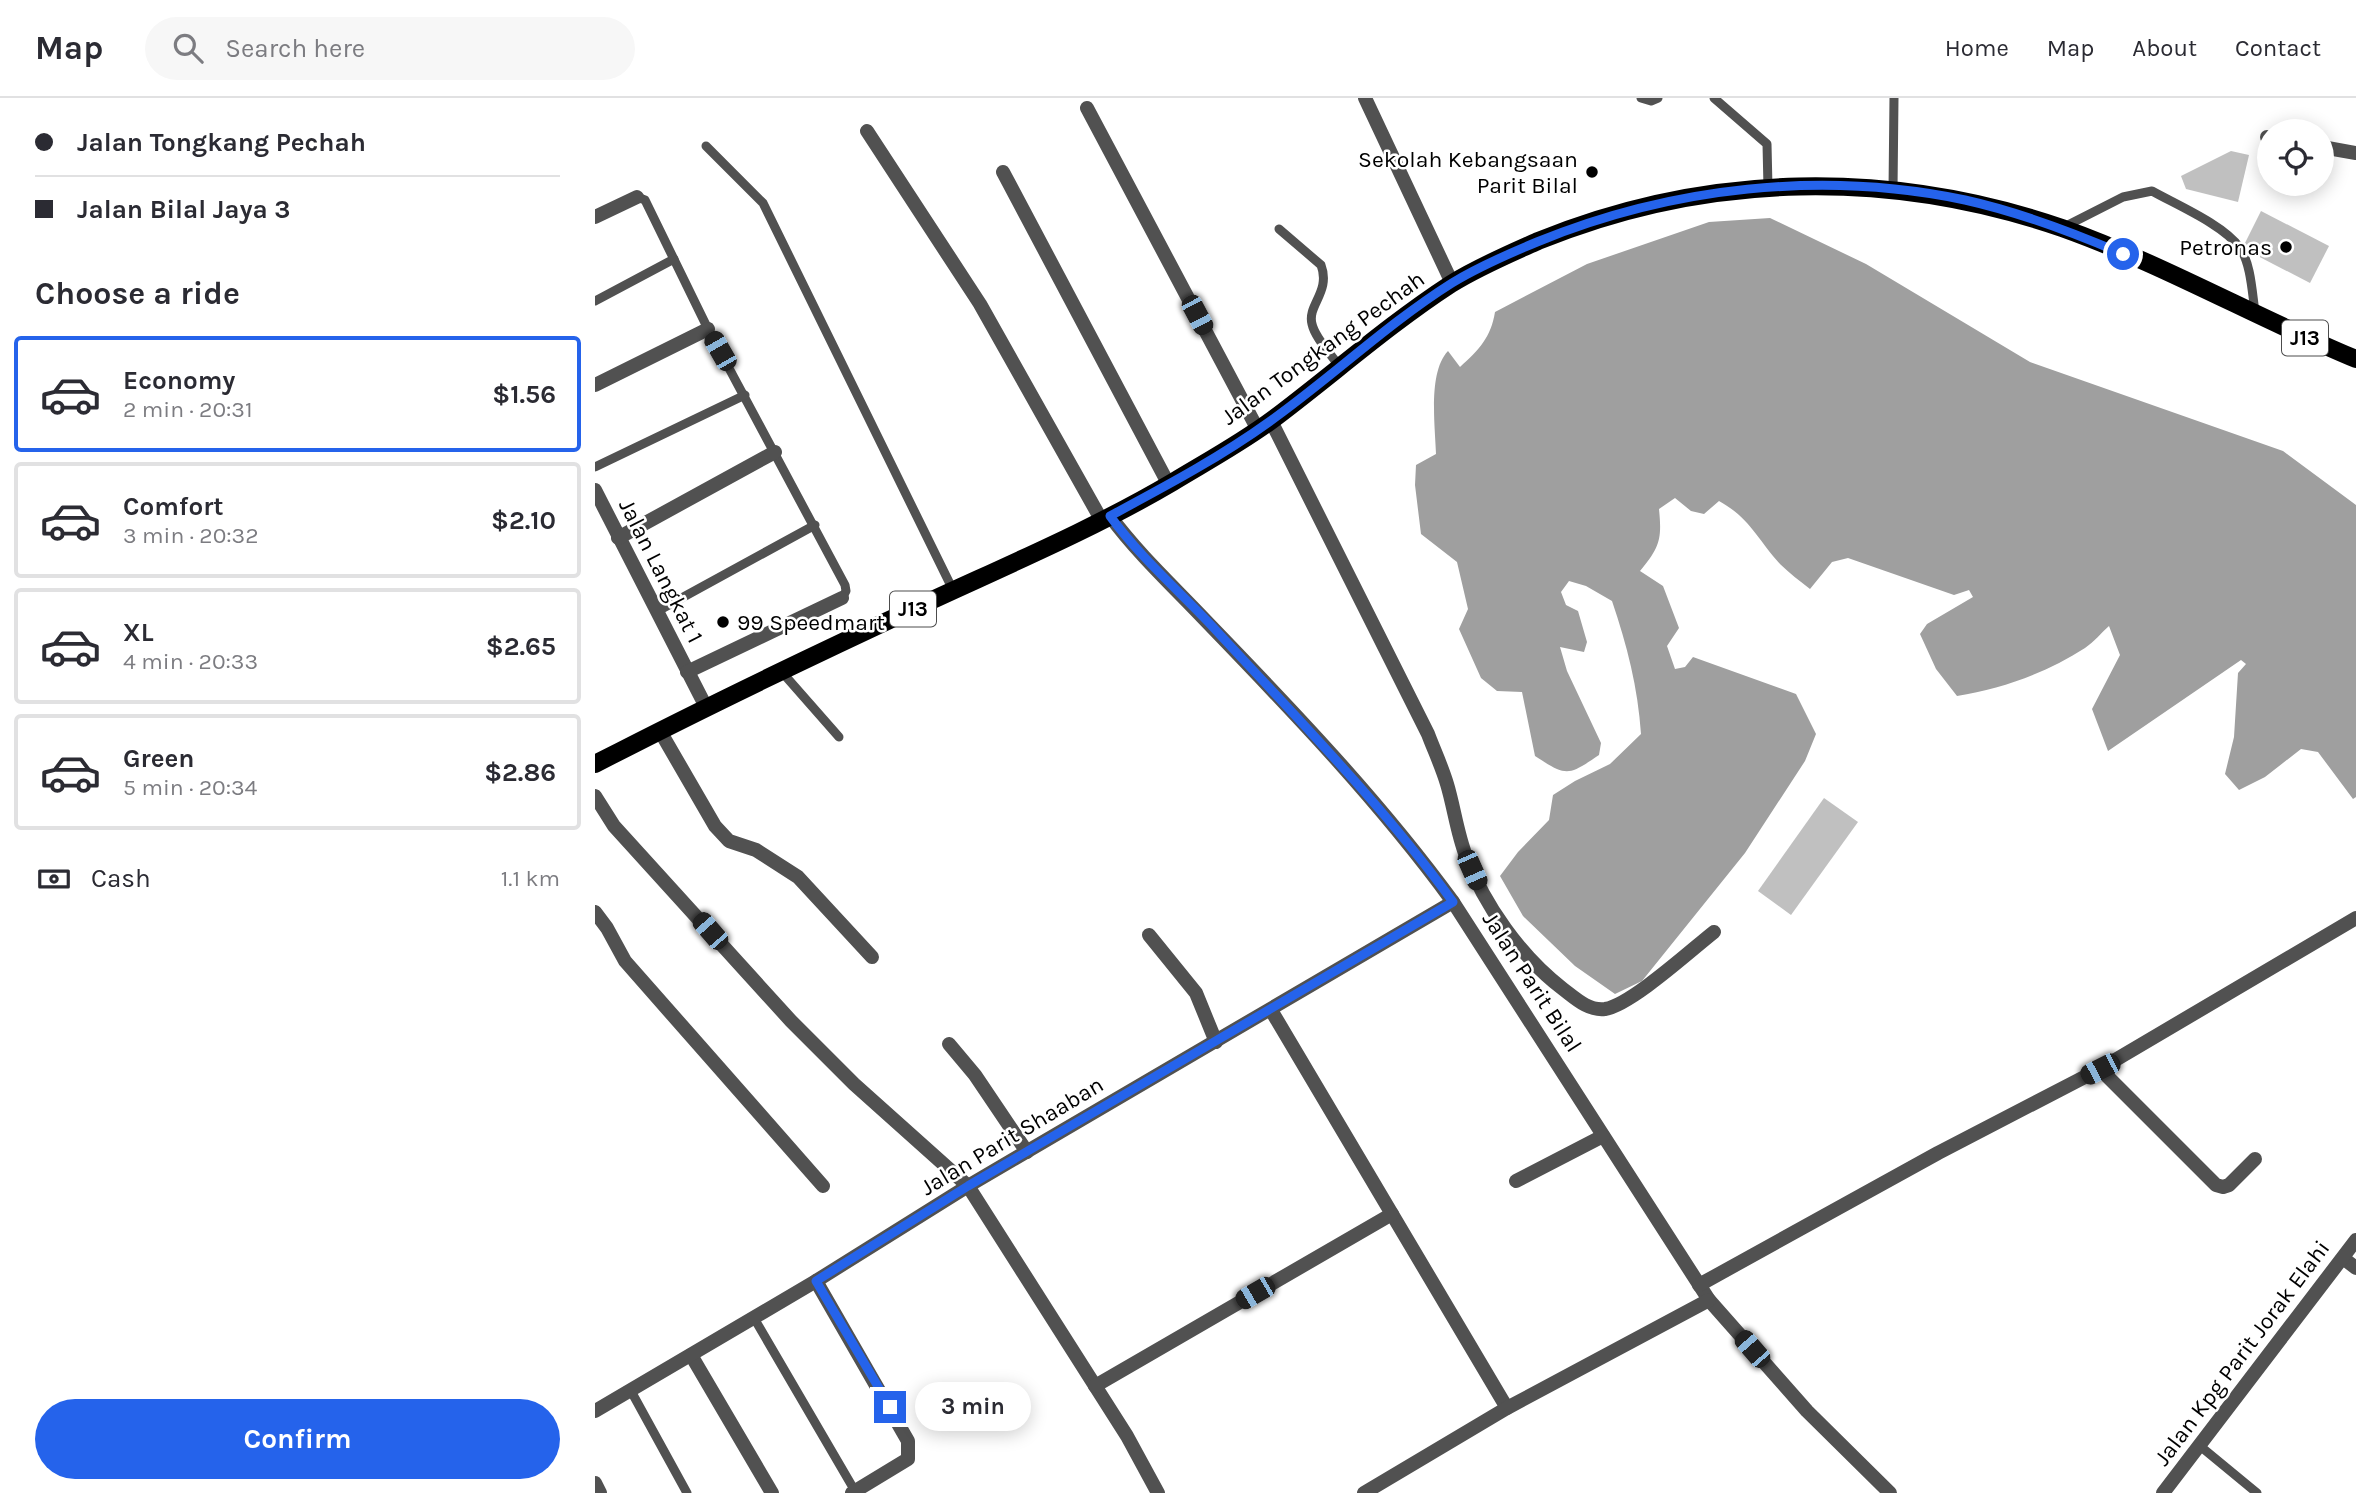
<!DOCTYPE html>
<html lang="en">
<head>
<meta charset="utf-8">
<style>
  :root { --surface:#fff; --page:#f7f7f7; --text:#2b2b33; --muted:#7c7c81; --line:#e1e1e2; --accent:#2563eb }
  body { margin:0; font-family:Karla,sans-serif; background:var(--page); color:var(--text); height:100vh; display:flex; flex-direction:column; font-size:26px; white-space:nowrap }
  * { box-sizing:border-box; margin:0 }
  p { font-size:23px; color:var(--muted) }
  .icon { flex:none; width:38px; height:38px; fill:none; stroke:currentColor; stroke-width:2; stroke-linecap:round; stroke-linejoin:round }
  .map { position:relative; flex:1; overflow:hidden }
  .details { display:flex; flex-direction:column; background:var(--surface); width:595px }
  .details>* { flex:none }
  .top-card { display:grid; align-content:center; height:154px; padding:0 35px; background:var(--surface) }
  .controls { position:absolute; left:1662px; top:21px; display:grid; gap:14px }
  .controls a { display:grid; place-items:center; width:77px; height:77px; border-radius:50%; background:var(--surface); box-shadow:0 4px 18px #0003; font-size:35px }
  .end { position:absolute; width:32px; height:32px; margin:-16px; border:9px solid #2563eb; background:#fff; box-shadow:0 0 0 4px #fff }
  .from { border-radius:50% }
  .bubble { position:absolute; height:49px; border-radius:24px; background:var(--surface); box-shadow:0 4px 18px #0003; font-size:23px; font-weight:700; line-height:49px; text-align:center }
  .car { position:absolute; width:21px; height:42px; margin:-21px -10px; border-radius:9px; box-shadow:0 0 5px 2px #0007; background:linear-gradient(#222 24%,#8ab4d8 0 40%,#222 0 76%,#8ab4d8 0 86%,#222 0) }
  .top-card b { display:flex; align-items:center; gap:24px; height:66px; font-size:26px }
  .top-card b+b { border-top:2px solid var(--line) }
  .top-card i { width:18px; height:18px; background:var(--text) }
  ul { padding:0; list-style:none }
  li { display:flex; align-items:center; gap:21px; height:116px; margin:0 14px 10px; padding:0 21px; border:4px solid var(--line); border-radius:7px }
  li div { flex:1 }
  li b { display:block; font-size:26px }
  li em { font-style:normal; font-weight:700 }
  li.selected { border-color:var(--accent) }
  li>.icon { width:63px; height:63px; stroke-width:1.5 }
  h2 { padding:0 35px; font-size:32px; line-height:84px }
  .pay { display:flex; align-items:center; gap:18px; height:77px; padding:0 35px; font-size:26px }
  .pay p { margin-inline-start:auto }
  .primary-button { display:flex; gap:14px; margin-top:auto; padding:14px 35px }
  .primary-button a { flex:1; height:80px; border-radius:42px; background:var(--accent); color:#fff; font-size:28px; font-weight:700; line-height:80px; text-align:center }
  header { display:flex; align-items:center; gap:42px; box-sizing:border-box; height:98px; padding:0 35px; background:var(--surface); border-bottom:2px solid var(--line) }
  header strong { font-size:33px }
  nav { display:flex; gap:38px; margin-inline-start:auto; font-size:24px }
  .search { width:490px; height:63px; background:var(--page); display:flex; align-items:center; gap:18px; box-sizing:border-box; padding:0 24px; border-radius:38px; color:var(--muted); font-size:26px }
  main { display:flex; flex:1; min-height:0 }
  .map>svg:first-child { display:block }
  .water { fill:#9f9f9f }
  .building { fill:#c0c0c0 }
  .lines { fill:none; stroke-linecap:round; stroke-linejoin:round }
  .lane { stroke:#515151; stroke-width:9 }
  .street { stroke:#515151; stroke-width:14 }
  .primary { stroke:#000; stroke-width:18 }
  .route { stroke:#2563eb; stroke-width:9 }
  .poi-dot { fill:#000; stroke:#fff; stroke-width:2.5 }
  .labels { text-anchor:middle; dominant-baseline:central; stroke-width:5; stroke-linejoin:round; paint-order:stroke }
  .shield { fill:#fff; stroke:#4c4c4c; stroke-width:2 }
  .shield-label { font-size:21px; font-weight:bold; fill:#000 }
  .poi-label { font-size:23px; fill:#000; stroke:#fff; text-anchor:end }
  .street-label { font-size:23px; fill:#000; stroke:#fff }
</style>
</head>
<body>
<header>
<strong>Map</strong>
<div class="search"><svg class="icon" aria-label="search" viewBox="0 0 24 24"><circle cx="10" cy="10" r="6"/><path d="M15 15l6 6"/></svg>Search here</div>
<nav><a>Home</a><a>Map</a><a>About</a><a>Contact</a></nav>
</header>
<main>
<section class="details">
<div class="top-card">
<b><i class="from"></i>Jalan Tongkang Pechah</b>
<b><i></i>Jalan Bilal Jaya 3</b>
</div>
<h2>Choose a ride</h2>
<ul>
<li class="selected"><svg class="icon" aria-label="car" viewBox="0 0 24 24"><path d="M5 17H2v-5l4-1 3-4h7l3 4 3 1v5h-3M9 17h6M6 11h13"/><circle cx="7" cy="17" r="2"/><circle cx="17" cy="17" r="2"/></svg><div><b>Economy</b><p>2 min · 20:31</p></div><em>$1.56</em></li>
<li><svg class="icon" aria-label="car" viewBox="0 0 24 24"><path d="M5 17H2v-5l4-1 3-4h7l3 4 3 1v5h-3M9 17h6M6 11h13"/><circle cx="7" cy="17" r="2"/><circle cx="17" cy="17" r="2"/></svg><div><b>Comfort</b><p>3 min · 20:32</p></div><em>$2.10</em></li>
<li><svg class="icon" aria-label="car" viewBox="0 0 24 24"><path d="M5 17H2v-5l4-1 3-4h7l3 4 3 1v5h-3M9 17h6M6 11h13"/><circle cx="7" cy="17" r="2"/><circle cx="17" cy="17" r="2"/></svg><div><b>XL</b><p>4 min · 20:33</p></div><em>$2.65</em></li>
<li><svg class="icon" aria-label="car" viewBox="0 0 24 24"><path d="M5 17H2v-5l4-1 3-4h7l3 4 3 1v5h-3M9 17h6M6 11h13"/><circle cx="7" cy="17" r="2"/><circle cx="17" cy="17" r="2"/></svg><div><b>Green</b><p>5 min · 20:34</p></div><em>$2.86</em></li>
</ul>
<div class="pay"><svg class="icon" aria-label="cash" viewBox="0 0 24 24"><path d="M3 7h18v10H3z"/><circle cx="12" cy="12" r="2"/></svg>Cash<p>1.1 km</p></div>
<div class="primary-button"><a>Confirm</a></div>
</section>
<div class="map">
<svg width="1761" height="1395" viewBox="0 0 1761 1395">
  <rect width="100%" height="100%" fill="#fff"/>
  <!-- water -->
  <path class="water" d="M1175,120L1271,166L1435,264L1688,353L1761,407V699L1758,701L1723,654L1706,651L1670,679L1644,692L1630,676L1639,639L1643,575L1651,566L1646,562L1513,653L1497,611L1525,557L1514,528C1506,535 1499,544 1490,550C1451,575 1407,591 1362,598L1341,571L1325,536L1332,526L1378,499L1374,492L1359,497L1253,460L1237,464L1215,491C1205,483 1194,475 1185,466C1163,442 1155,420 1124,403L1109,416L1096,413L1080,400L1064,411C1067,441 1065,449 1045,473L1068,488L1084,530L1072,548L1080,571L1090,569L1098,559L1201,596L1221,636L1210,663L1150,755L1047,883L1020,896L980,868L928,818L905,778L923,754L954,722L958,697L980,683L1015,666L1046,636C1043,590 1032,547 1017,503L991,488L974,483L966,494L971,507L983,513L992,544L989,554L965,549L972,573L1006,645L1004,657C973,678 972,679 940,658L927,594L902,593L886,580L864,531L873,511L862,464L826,436L820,387L821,367L841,356C840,327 833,274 853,253L865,269C884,252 896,239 900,214L992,166L1114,124Z"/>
  <!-- building -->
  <g class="building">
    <path d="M1636,53L1654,57L1643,104L1591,91L1586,78Z"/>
    <path d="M1666,113L1734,148L1715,185L1655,154L1650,145Z"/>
    <path d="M1229,700L1263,724L1196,817L1163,793Z"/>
  </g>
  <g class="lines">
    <!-- lane -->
    <g class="lane">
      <path d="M1046,0L1056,3L1063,0"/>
      <path d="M1119,0L1172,46L1173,90"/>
      <path d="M111,48L168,105L358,492"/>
      <path d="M1298,92L1299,0"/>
      <path d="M42,99L50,102L113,231L250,487L251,493L247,500"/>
      <path d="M1467,130L1528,99L1557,93C1582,107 1629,127 1645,150C1656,166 1657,194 1660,214"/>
      <path d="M684,131L726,167C736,194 712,207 717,226C720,240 736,256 744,268"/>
      <path d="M0,203L79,161"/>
      <path d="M0,369L150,297"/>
      <path d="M61,514L220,427"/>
      <path d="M186,573L244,639"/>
      <path d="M159,1220L260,1393"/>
      <path d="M36,1293L92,1395"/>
      <path d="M1605,1348L1662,1395"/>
    </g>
    <!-- street -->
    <g class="street">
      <path d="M770,0L857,185"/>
      <path d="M492,10L663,332"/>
      <path d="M272,33L385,206L507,423"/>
      <path d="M1672,39H1675"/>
      <path d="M1727,49L1761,55"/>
      <path d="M408,74L574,387"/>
      <path d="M0,119L42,99"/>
      <path d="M0,287L113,231"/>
      <path d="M676,323L833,636C839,652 847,669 852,686C859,709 862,735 871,758C889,807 926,859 968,891C980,900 993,913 1010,911C1036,907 1096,852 1119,834"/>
      <path d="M0,392L111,609"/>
      <path d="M515,418C544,457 579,489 612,524C698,613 785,704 858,804L1114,1202L1212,1313L1295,1395"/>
      <path d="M23,440L180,354"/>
      <path d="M92,574L247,500"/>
      <path d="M65,633L120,728L134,743L161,752L203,779L277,859"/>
      <path d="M0,698L19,728L196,923L259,986L373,1088L532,1338L563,1395"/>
      <path d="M0,814L12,830L30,863L228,1088"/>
      <path d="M554,837L601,895L621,944"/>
      <path d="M676,912L912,1310"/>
      <path d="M354,946L380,977L432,1054"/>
      <path d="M1505,971L1621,1087L1628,1089L1634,1087L1660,1061"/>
      <path d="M921,1083L1008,1038"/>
      <path d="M1748,1160L1761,1170"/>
      <path d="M221,1183L313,1343V1361L257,1395"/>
      <path d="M1104,1187L1343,1055L1505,971L1761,820"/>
      <path d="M96,1257L177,1395"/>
      <path d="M500,1288L797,1116"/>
      <path d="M0,1313L221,1183L373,1088L858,804"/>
      <path d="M0,1385L5,1395"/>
      <path d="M769,1395L912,1310L1114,1202"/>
      <path d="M1568,1395L1761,1142"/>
    </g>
    <!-- primary -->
    <path class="primary" d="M0,666C110,609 221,556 333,504C415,466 500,430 578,384C611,364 646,345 677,322C737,277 793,227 856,186C883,169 914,156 943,143C1112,74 1295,71 1467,130C1568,166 1662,220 1761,261"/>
  </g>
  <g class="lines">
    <!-- route -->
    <path class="route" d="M295,1309L221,1183L373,1088L858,804C786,705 699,617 616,527C582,491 545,459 515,418C569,389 624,360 674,324C736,280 792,226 857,185C883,169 913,156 942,144C1076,89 1227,72 1370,102C1424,114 1477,134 1528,156"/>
  </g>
  <!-- markers -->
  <g class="poi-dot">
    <circle cx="997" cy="74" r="7"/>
    <circle cx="1691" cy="149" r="7"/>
    <circle cx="128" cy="524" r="7"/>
  </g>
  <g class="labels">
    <!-- shield labels -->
    <g class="shield">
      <rect x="1687" y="222.5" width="46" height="35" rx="5"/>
      <rect x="295" y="493.5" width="46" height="35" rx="5"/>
    </g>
    <g class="shield-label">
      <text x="1710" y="240">J13</text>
      <text x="318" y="511">J13</text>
    </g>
    <!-- poi labels -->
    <g class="poi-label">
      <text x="983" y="61">Sekolah Kebangsaan<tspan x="983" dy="26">Parit Bilal</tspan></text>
      <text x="1677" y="149">Petronas</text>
      <text x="142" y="524" text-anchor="start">99 Speedmart</text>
    </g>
    <!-- street labels -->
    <g class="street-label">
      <text transform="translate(728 250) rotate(-36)">Jalan Tongkang Pechah</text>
      <text transform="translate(66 473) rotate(63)">Jalan Langkat 1</text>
      <text transform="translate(937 884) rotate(57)">Jalan Parit Bilal</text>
      <text transform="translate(417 1038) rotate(-31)">Jalan Parit Shaaban</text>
      <text transform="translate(1647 1255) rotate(-53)">Jalan Kpg Parit Jorak Elahi</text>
    </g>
  </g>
</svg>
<div class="controls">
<a><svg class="icon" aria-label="locate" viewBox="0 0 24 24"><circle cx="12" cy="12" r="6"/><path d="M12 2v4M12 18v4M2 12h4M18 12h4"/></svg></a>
</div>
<i class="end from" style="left:1528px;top:156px"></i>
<i class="end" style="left:295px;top:1309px"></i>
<div class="bubble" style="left:320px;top:1284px;width:116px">3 min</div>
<i class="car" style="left:602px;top:217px;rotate:152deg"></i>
<i class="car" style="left:125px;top:253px;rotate:330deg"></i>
<i class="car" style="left:877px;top:772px;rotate:156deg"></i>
<i class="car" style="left:115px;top:833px;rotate:319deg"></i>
<i class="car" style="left:1505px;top:971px;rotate:243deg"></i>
<i class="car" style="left:660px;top:1195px;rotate:240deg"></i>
<i class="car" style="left:1157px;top:1251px;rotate:319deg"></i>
</div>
</main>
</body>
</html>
